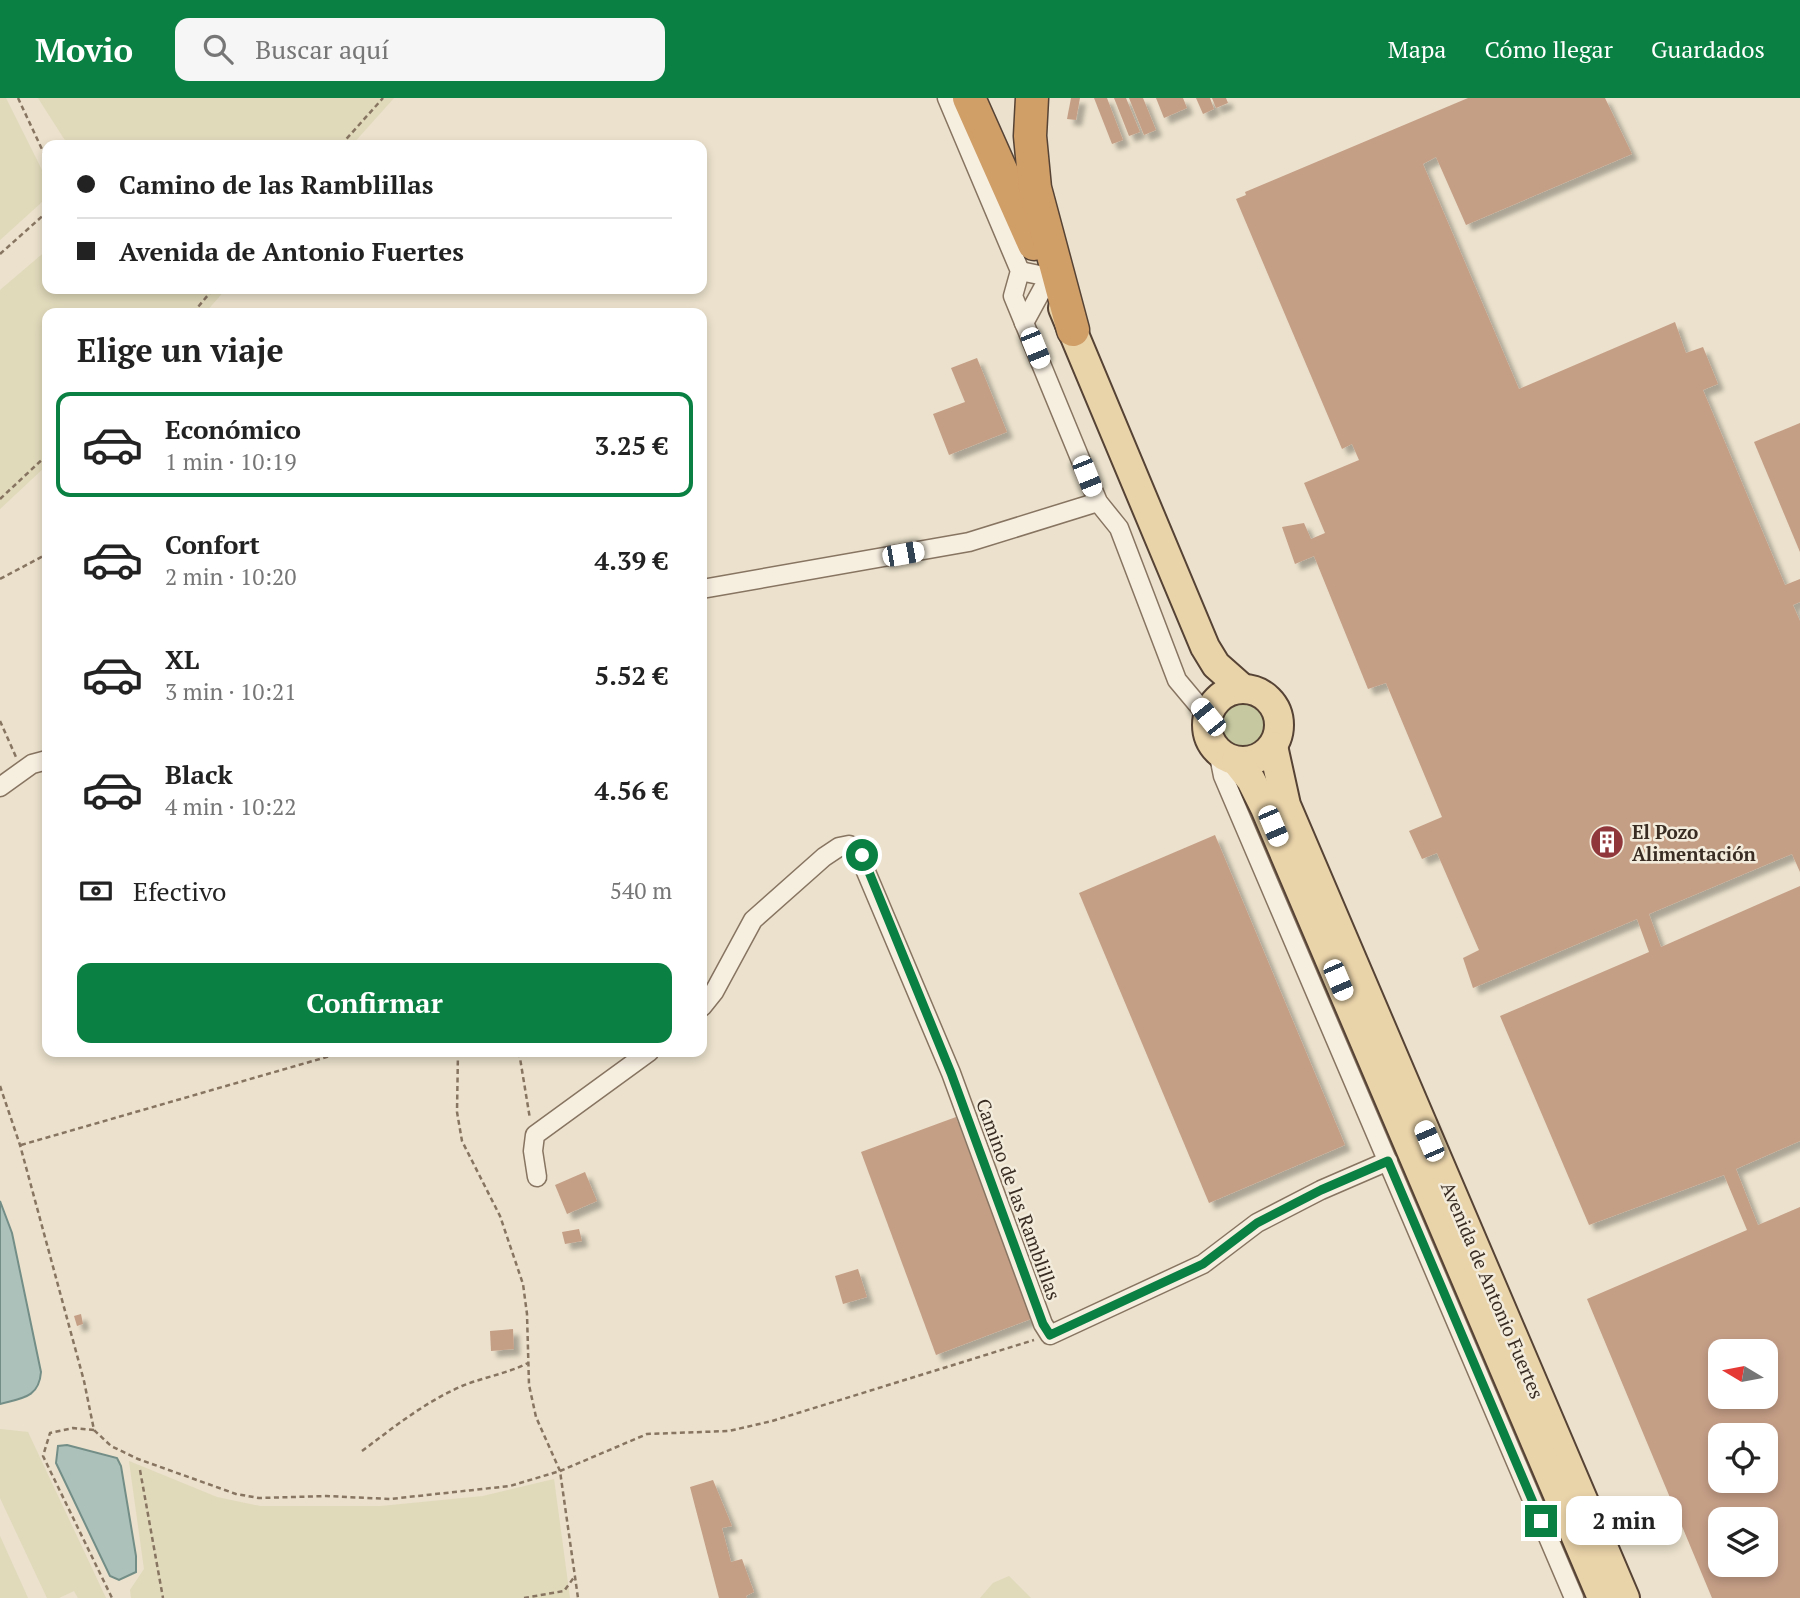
<!DOCTYPE html>
<html lang="es">
<head>
<meta charset="utf-8">
<style>
  :root { --surface:#fff; --page:#f6f6f6; --text:#222; --muted:#767676; --line:#e0e0e0; --accent:#0b8043 }
  body { margin:0; font-family:"PT Serif",serif; background:var(--page); color:var(--text); height:100vh; display:flex; flex-direction:column; font-size:26px; white-space:nowrap }
  * { box-sizing:border-box; margin:0 }
  p { font-size:23px; color:var(--muted) }
  .icon { flex:none; width:38px; height:38px; fill:none; stroke:currentColor; stroke-width:2; stroke-linecap:round; stroke-linejoin:round }
  .map { position:relative; flex:1; overflow:hidden }
  .side { position:absolute; left:42px; top:210px; width:665px; height:749px; display:flex; flex-direction:column; background:var(--surface); border-radius:14px; box-shadow:0 4px 10px #0003 }
  .side>* { flex:none }
  .hud { position:absolute; left:42px; top:42px; width:665px; height:154px; border-radius:14px; box-shadow:0 4px 10px #0003; display:grid; align-content:center; height:154px; padding:0 35px; background:var(--surface) }
  .needle { width:46px; rotate:280deg }
  .fabs { position:absolute; left:1708px; top:1241px; display:grid; gap:14px }
  .fabs a { display:grid; place-items:center; width:70px; height:70px; border-radius:14px; background:var(--surface); box-shadow:0 4px 10px #0003; font-size:35px }
  .end { position:absolute; width:32px; height:32px; margin:-16px; border:9px solid #0b8043; background:#fff; box-shadow:0 0 0 4px #fff }
  .from { border-radius:50% }
  .bubble { position:absolute; height:49px; border-radius:14px; background:var(--surface); box-shadow:0 4px 10px #0003; font-size:23px; font-weight:700; line-height:49px; text-align:center }
  .car { position:absolute; width:21px; height:42px; margin:-21px -10px; border-radius:9px; box-shadow:0 0 5px 2px #0007; background:linear-gradient(#fff 24%,#345 0 40%,#fff 0 76%,#345 0 86%,#fff 0) }
  .hud b { display:flex; align-items:center; gap:24px; height:66px; font-size:26px }
  .hud b+b { border-top:2px solid var(--line) }
  .hud i { width:18px; height:18px; background:var(--text) }
  ul { padding:0; list-style:none }
  li { display:flex; align-items:center; gap:21px; height:105px; margin:0 14px 10px; padding:0 21px; border:4px solid transparent; border-radius:14px }
  li div { flex:1 }
  li b { display:block; font-size:26px }
  li em { font-style:normal; font-weight:700 }
  li.current { border-color:var(--accent) }
  li>.icon { width:63px; height:63px; stroke-width:1.5 }
  h2 { padding:0 35px; font-size:32px; line-height:84px }
  .pay { display:flex; align-items:center; gap:18px; height:77px; padding:0 35px; font-size:26px }
  .pay p { margin-inline-start:auto }
  .action { display:flex; gap:14px; margin-top:auto; padding:14px 35px }
  .action a { flex:1; height:80px; border-radius:14px; background:var(--accent); color:#fff; font-size:28px; font-weight:700; line-height:80px; text-align:center }
  header { display:flex; align-items:center; gap:42px; box-sizing:border-box; height:98px; padding:0 35px; background:var(--accent); color:#fff }
  header strong { font-size:33px }
  nav { display:flex; gap:38px; margin-inline-start:auto; font-size:24px }
  .search { width:490px; height:63px; background:var(--page); display:flex; align-items:center; gap:18px; box-sizing:border-box; padding:0 24px; border-radius:14px; color:var(--muted); font-size:26px }
  .map>svg:first-child { display:block }
  .farmland { fill:#e0d9ba }
  .green { fill:#c6c9a0 }
  .water { fill:#acc1ba; stroke:#738e87; stroke-width:2 }
  .building { fill:#c59e86; fill-rule:evenodd; filter:url(#shadow) }
  .lines { fill:none; stroke-linecap:round; stroke-linejoin:round }
  .minor-casing { stroke:#877461; stroke-width:21 }
  .primary-casing { stroke:#564335; stroke-width:32 }
  .motorway-casing { stroke:#564335; stroke-width:35 }
  .path { stroke:#877461; stroke-width:2.5; stroke-dasharray:5 3.5; stroke-linecap:butt }
  .minor { stroke:#f6eedf; stroke-width:18 }
  .primary { stroke:#e9d3a9; stroke-width:28 }
  .motorway { stroke:#d09e67; stroke-width:32 }
  .route { stroke:#0b8043; stroke-width:9 }
  .labels { text-anchor:middle; dominant-baseline:central; stroke-width:5; stroke-linejoin:round; paint-order:stroke }
  .poi-label { font-size:19px; font-weight:bold; fill:#392d23; stroke:#f3ebdb; text-anchor:start }
  .street-label { font-size:19px; fill:#392d23; stroke:#f3ebdb }
</style>
</head>
<body>
<header>
<strong>Movio</strong>
<div class="search"><svg class="icon" aria-label="search" viewBox="0 0 24 24"><circle cx="10" cy="10" r="6"/><path d="M15 15l6 6"/></svg>Buscar aquí</div>
<nav><a>Mapa</a><a>Cómo llegar</a><a>Guardados</a></nav>
</header>
<div class="map">
<svg width="1800" height="1500" viewBox="0 0 1800 1500">
  <defs>
    <filter id="shadow"><feDropShadow dx="6" dy="6" stdDeviation="2" flood-color="#0004"/></filter>
  </defs>
  <rect width="100%" height="100%" fill="#ebe1cc"/>
  <!-- farmland -->
  <g class="farmland">
    <path d="M0,0H6L45,78L42,104L0,142Z"/>
    <path d="M38,0H394L352,47H68Z"/>
    <path d="M47,152V191H226L205,215H47V367L0,411V192Z"/>
    <path d="M0,1331L28,1334L106,1500H78L74,1493L59,1500H47L0,1400Z"/>
    <path d="M129,1363L217,1399L260,1408H381L483,1398L554,1381L570,1500H131L130,1492L144,1471Z"/>
    <path d="M0,1438L28,1500H0Z"/>
    <path d="M1009,1478L1031,1500H980L993,1485Z"/>
  </g>
  <!-- green -->
  <circle class="green" cx="1243" cy="626" r="33"/>
  <!-- water -->
  <g class="water">
    <path d="M0,1103L12,1135L41,1274C39,1300 22,1300 0,1306Z"/>
    <path d="M67,1347L117,1360L121,1368L136,1458V1474L119,1482L110,1478L56,1365L58,1348Z"/>
  </g>
  <!-- building -->
  <g class="building">
    <path d="M1071,0H1080L1076,22L1067,21Z"/>
    <path d="M1094,0H1107L1123,42L1112,46Z"/>
    <path d="M1114,0H1126L1140,34L1129,38Z"/>
    <path d="M1129,0H1143L1156,32L1144,37Z"/>
    <path d="M1156,0H1183L1187,10L1164,20Z"/>
    <path d="M1196,0H1210L1214,11L1203,16Z"/>
    <path d="M1212,0H1226L1228,5L1216,10Z"/>
    <path d="M1468,0H1605L1632,56L1466,127L1436,59L1423,66L1519,291L1675,224L1686,255L1703,249L1718,286L1703,292L1785,487L1800,481V504L1793,507L1800,523V774L1792,756L1649,816L1661,849L1800,788V1043L1736,1071L1758,1127L1800,1109V1500H1712L1587,1201L1747,1132L1724,1077L1589,1127L1500,918L1649,854L1637,821L1473,890L1463,860L1479,852L1437,755L1422,761L1409,733L1442,719L1386,585L1368,591L1314,458L1295,466L1282,429L1304,425L1311,441L1325,435L1304,385L1359,362L1352,346L1342,351L1236,101L1246,97L1245,94ZM1720,1253H1766V1298H1720ZM1720,1337H1766V1382H1720ZM1720,1421H1766V1466H1720Z"/>
    <path d="M977,260L1007,334L949,357L933,316L965,304L951,270Z"/>
    <path d="M1800,325V454L1754,344Z"/>
    <path d="M1215,737L1345,1047L1209,1105L1079,795Z"/>
    <path d="M956,1019L1031,1221L936,1257L861,1054Z"/>
    <path d="M585,1074L597,1103L567,1116L555,1087Z"/>
    <path d="M579,1131L582,1143L565,1146L562,1134Z"/>
    <path d="M858,1171L867,1199L843,1206L835,1178Z"/>
    <path d="M81,1216L83,1226L77,1228L74,1218Z"/>
    <path d="M513,1231L514,1251L491,1253L490,1233Z"/>
    <path d="M713,1382L732,1428L722,1430L731,1464L742,1461L754,1494L746,1498L747,1500H719L690,1389Z"/>
  </g>
  <g class="lines">
    <!-- minor casing -->
    <g class="minor-casing">
      <g id="minor">
        <path d="M947,0L1020,173L1013,198L1098,404L1119,430L1177,582L1208,619"/>
        <path d="M1020,173L1049,179L1024,225"/>
        <path d="M702,491L969,444L1098,404"/>
        <path d="M1218,653L1223,678L1574,1500"/>
        <path d="M0,689L32,666L47,662"/>
        <path d="M702,909L714,894L753,822L824,759L839,749L849,747L856,750L951,975L1043,1226L1050,1237L1203,1166L1257,1125L1321,1092L1388,1063"/>
        <path d="M537,1079L533,1053L535,1037L649,954"/>
      </g>
    </g>
    <!-- primary casing -->
    <g class="primary-casing">
      <g id="primary">
        <path d="M1063,210L1205,549L1216,567L1242,590"/>
        <circle cx="1243" cy="627" r="36"/>
        <path d="M1273,648L1286,707L1625,1500"/>
        <path d="M1236,663L1251,682L1265,710L1602,1500"/>
      </g>
    </g>
    <!-- motorway casing -->
    <g class="motorway-casing">
      <g id="motorway">
        <path d="M969,0L1034,146"/>
        <path d="M1032,0L1030,38L1035,90L1073,232"/>
      </g>
    </g>
    <!-- path -->
    <g class="path">
      <path d="M18,0L47,62"/>
      <path d="M341,47L383,0"/>
      <path d="M0,156L47,114"/>
      <path d="M193,215L213,191"/>
      <path d="M0,401L47,357"/>
      <path d="M0,481L47,456"/>
      <path d="M0,623L16,659"/>
      <path d="M458,954L457,1014L462,1043L500,1118L523,1186L527,1216L529,1287L536,1319L560,1373L578,1500"/>
      <path d="M519,954L530,1021"/>
      <path d="M0,988L20,1047L84,1283L94,1332L111,1348L138,1361L236,1396L259,1400L326,1398L390,1401L510,1388L560,1373L647,1336L729,1333L772,1323L1034,1242"/>
      <path d="M21,1047L344,954"/>
      <path d="M94,1332L73,1330L50,1335L43,1358L112,1500"/>
      <path d="M362,1353C394,1329 425,1304 462,1288C484,1279 506,1276 528,1265"/>
      <path d="M140,1372L163,1500"/>
      <path d="M524,1500L564,1493L575,1478"/>
    </g>
    <!-- minor -->
    <use href="#minor" class="minor"/>
    <!-- primary -->
    <use href="#primary" class="primary"/>
    <!-- motorway -->
    <use href="#motorway" class="motorway"/>
  </g>
  <g class="lines">
    <!-- route -->
    <path class="route" d="M862,757L951,975L1043,1226L1050,1237L1203,1166L1257,1125L1321,1092L1388,1063L1541,1423"/>
  </g>
  <!-- icons -->
  <defs>
    <g id="building-disc" transform="scale(1.75)"><circle r="9.5" fill="#90373b" stroke="#f3ebdb"/><path d="M-4-6H4V6H1V3H-1V6H-4ZM-2.5-4.3h1.7v1.8h-1.7ZM.8-4.3h1.7v1.8H.8ZM-2.5-1h1.7V.8h-1.7ZM.8-1h1.7V.8H.8Z" fill="#fff"/></g>
  </defs>
  <g fill-rule="evenodd">
    <use href="#building-disc" x="1607" y="744"/>
  </g>
  <g class="labels">
    <!-- poi labels -->
    <g class="poi-label">
      <text x="1632" y="733">El Pozo<tspan x="1632" dy="22">Alimentación</tspan></text>
    </g>
    <!-- street labels -->
    <g class="street-label">
      <text transform="translate(1019 1101) rotate(70)">Camino de las Ramblillas</text>
      <text transform="translate(1493 1192) rotate(67)">Avenida de Antonio Fuertes</text>
    </g>
  </g>
</svg>
<div class="fabs">
<a><svg class="needle" viewBox="-14 -14 28 28"><path d="M0-13l5 13h-10z" fill="#e53935"/><path d="M0 13l5-13h-10z" fill="#767676"/></svg></a>
<a><svg class="icon" aria-label="locate" viewBox="0 0 24 24"><circle cx="12" cy="12" r="6"/><path d="M12 2v4M12 18v4M2 12h4M18 12h4"/></svg></a>
<a><svg class="icon" aria-label="layers" viewBox="0 0 24 24"><path d="M12 4l9 5-9 5-9-5zM3 14l9 5 9-5"/></svg></a>
</div>
<i class="end from" style="left:862px;top:757px"></i>
<i class="end" style="left:1541px;top:1423px"></i>
<div class="bubble" style="left:1566px;top:1398px;width:116px">2 min</div>
<i class="car" style="left:1035px;top:250px;rotate:158deg"></i>
<i class="car" style="left:1087px;top:378px;rotate:158deg"></i>
<i class="car" style="left:903px;top:456px;rotate:80deg"></i>
<i class="car" style="left:1208px;top:619px;rotate:321deg"></i>
<i class="car" style="left:1273px;top:728px;rotate:157deg"></i>
<i class="car" style="left:1338px;top:882px;rotate:157deg"></i>
<i class="car" style="left:1429px;top:1043px;rotate:337deg"></i>
<div class="hud">
<b><i class="from"></i>Camino de las Ramblillas</b>
<b><i></i>Avenida de Antonio Fuertes</b>
</div>
<section class="side">
<h2>Elige un viaje</h2>
<ul>
<li class="current"><svg class="icon" aria-label="car" viewBox="0 0 24 24"><path d="M5 17H2v-5l4-1 3-4h7l3 4 3 1v5h-3M9 17h6M6 11h13"/><circle cx="7" cy="17" r="2"/><circle cx="17" cy="17" r="2"/></svg><div><b>Económico</b><p>1 min · 10:19</p></div><em>3.25 €</em></li>
<li><svg class="icon" aria-label="car" viewBox="0 0 24 24"><path d="M5 17H2v-5l4-1 3-4h7l3 4 3 1v5h-3M9 17h6M6 11h13"/><circle cx="7" cy="17" r="2"/><circle cx="17" cy="17" r="2"/></svg><div><b>Confort</b><p>2 min · 10:20</p></div><em>4.39 €</em></li>
<li><svg class="icon" aria-label="car" viewBox="0 0 24 24"><path d="M5 17H2v-5l4-1 3-4h7l3 4 3 1v5h-3M9 17h6M6 11h13"/><circle cx="7" cy="17" r="2"/><circle cx="17" cy="17" r="2"/></svg><div><b>XL</b><p>3 min · 10:21</p></div><em>5.52 €</em></li>
<li><svg class="icon" aria-label="car" viewBox="0 0 24 24"><path d="M5 17H2v-5l4-1 3-4h7l3 4 3 1v5h-3M9 17h6M6 11h13"/><circle cx="7" cy="17" r="2"/><circle cx="17" cy="17" r="2"/></svg><div><b>Black</b><p>4 min · 10:22</p></div><em>4.56 €</em></li>
</ul>
<div class="pay"><svg class="icon" aria-label="cash" viewBox="0 0 24 24"><path d="M3 7h18v10H3z"/><circle cx="12" cy="12" r="2"/></svg>Efectivo<p>540 m</p></div>
<div class="action"><a>Confirmar</a></div>
</section>
</div>
</body>
</html>
